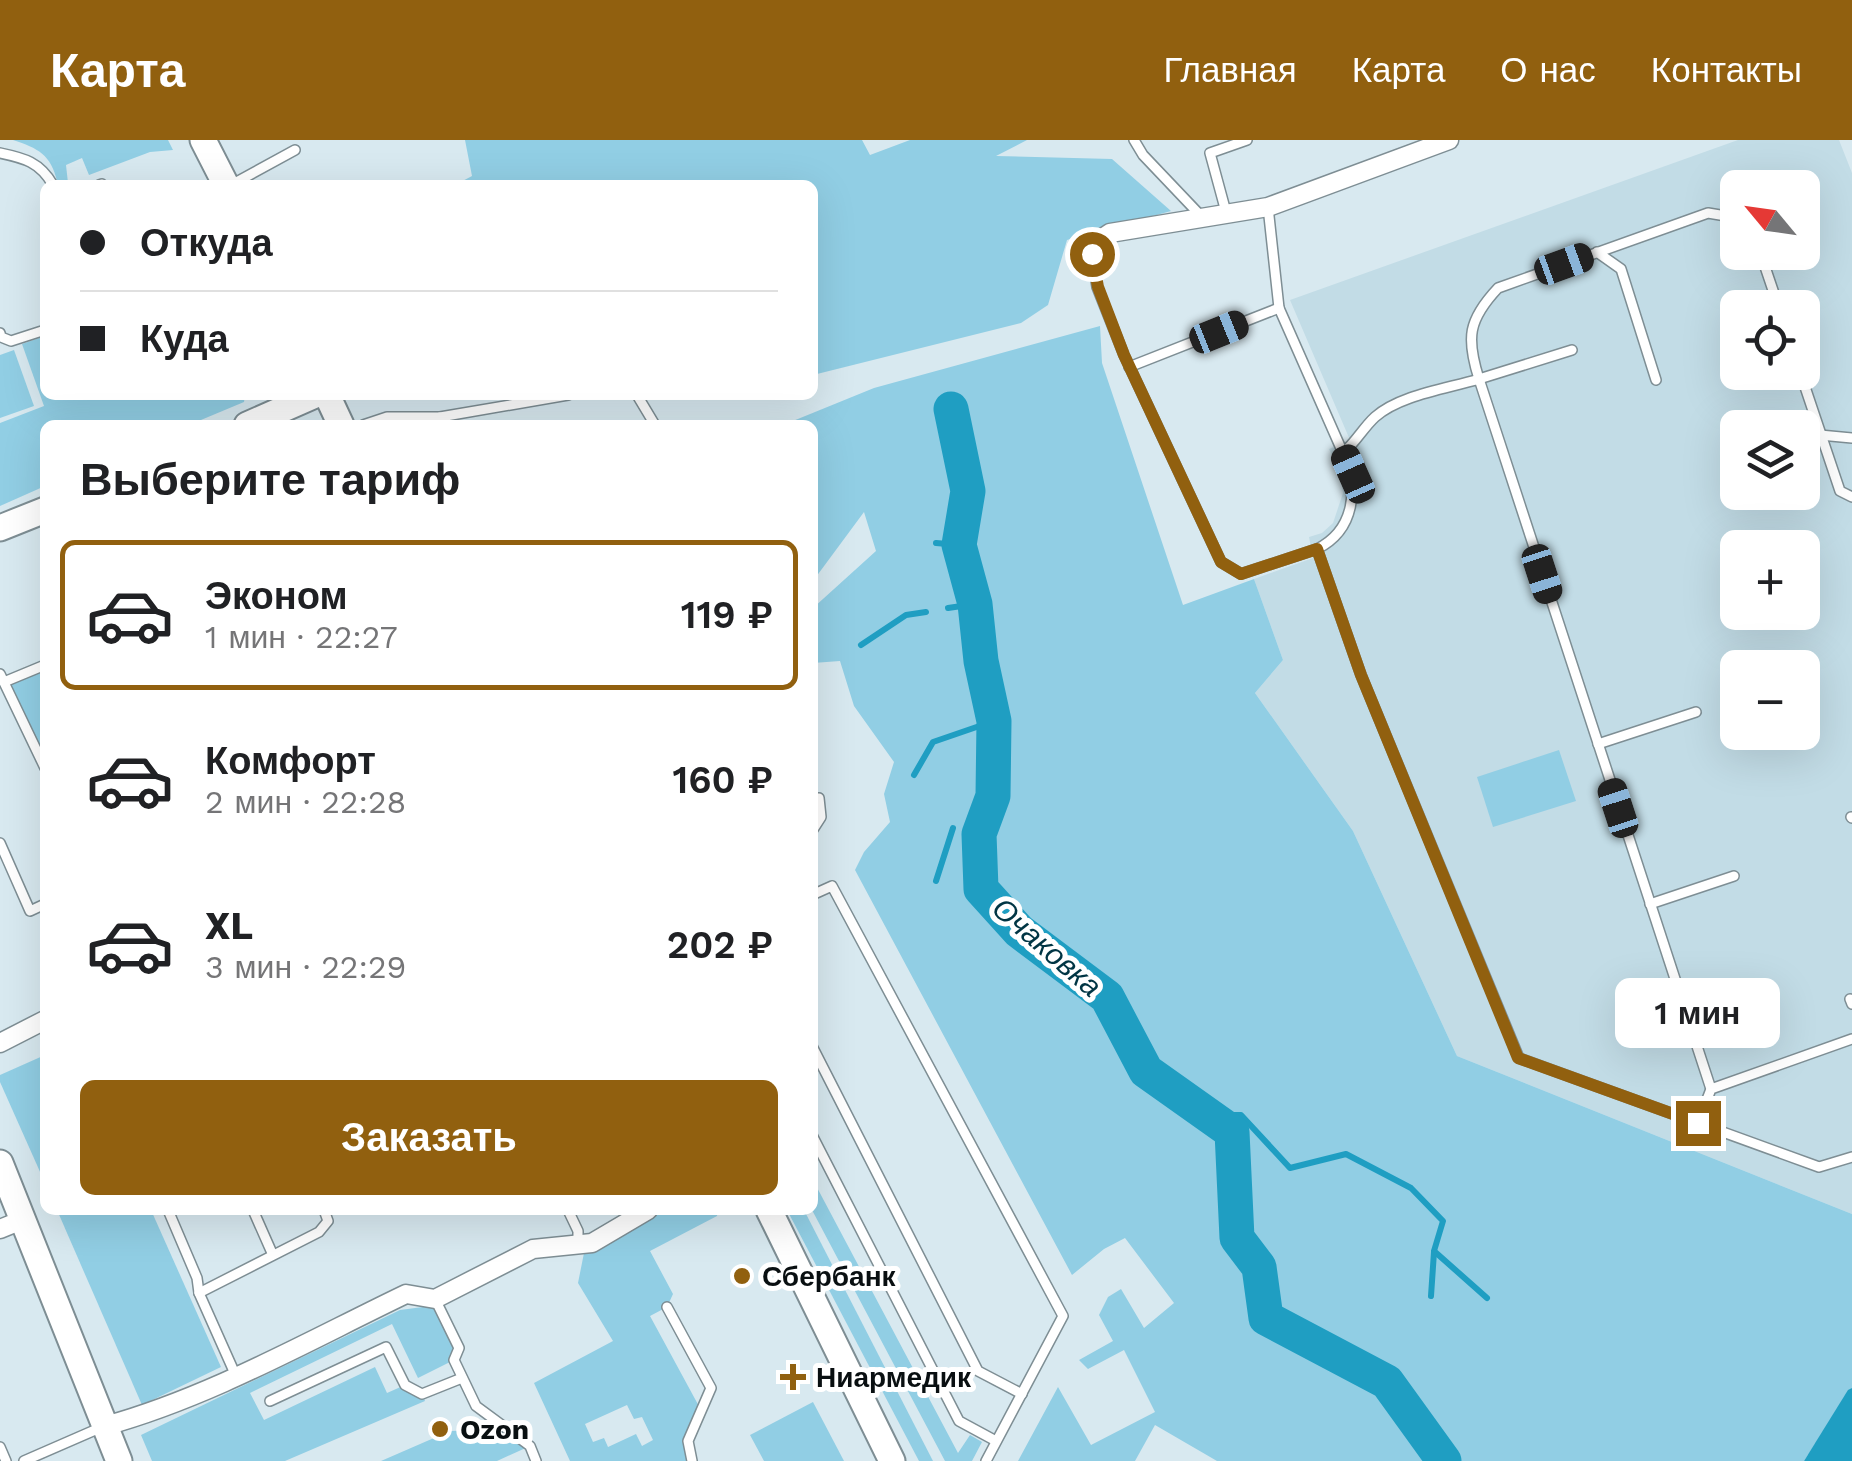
<!DOCTYPE html>
<html lang="ru">
<head>
<meta charset="utf-8">
<style>
  :root { --surface:#fff; --page:#f6f6f6; --text:#202124; --muted:#757577; --line:#e0e0e0; --accent:#91600f }
  body { margin:0; font-family:"Work Sans",sans-serif; background:var(--page); color:var(--text); height:100vh; display:flex; flex-direction:column; font-size:38px; white-space:nowrap }
  * { box-sizing:border-box; margin:0 }
  p { font-size:32px; color:var(--muted) }
  .icon { flex:none; width:55px; height:55px; fill:none; stroke:currentColor; stroke-width:2; stroke-linecap:round; stroke-linejoin:round }
  .map { position:relative; flex:1; overflow:hidden }
  .panel { position:absolute; left:40px; top:280px; width:778px; height:795px; display:flex; flex-direction:column; background:var(--surface); border-radius:15px; box-shadow:0 10px 40px #0002 }
  .panel>* { flex:none }
  .banner { position:absolute; left:40px; top:40px; width:778px; height:220px; border-radius:15px; box-shadow:0 10px 40px #0002; display:grid; align-content:center; height:220px; padding:0 40px; background:var(--surface) }
  .needle { width:65px; rotate:299deg }
  .controls { position:absolute; left:1720px; top:30px; display:grid; gap:20px }
  .controls a { display:grid; place-items:center; width:100px; height:100px; border-radius:15px; background:var(--surface); box-shadow:0 10px 40px #0002; font-size:50px }
  .end { position:absolute; width:45px; height:45px; margin:-22px; border:12px solid #91600f; background:#fff; box-shadow:0 0 0 5px #fff }
  .from { border-radius:50% }
  .bubble { position:absolute; height:70px; border-radius:15px; background:var(--surface); box-shadow:0 10px 40px #0002; font-size:32px; font-weight:600; line-height:70px; text-align:center }
  .car { position:absolute; width:30px; height:60px; margin:-30px -15px; border-radius:12px; box-shadow:0 0 8px 2px #0007; background:linear-gradient(#222 24%,#8ab4d8 0 40%,#222 0 76%,#8ab4d8 0 86%,#222 0) }
  .banner b { display:flex; align-items:center; gap:35px; height:95px; font-size:38px }
  .banner b+b { border-top:2px solid var(--line) }
  .banner i { width:25px; height:25px; background:var(--text) }
  ul { padding:0; list-style:none }
  li { display:flex; align-items:center; gap:30px; height:150px; margin:0 20px 15px; padding:0 20px; border:5px solid transparent; border-radius:15px }
  li div { flex:1 }
  li b { display:block; font-size:38px }
  li em { font-style:normal; font-weight:600 }
  li.on { border-color:var(--accent) }
  li>.icon { width:90px; height:90px; stroke-width:1.5 }
  h2 { padding:0 40px; font-size:45px; line-height:120px }
  .cta { display:flex; gap:20px; margin-top:auto; padding:20px 40px }
  .cta a { flex:1; height:115px; border-radius:15px; background:var(--accent); color:#fff; font-size:40px; font-weight:600; line-height:115px; text-align:center }
  header { display:flex; align-items:center; gap:60px; box-sizing:border-box; height:140px; padding:0 50px; background:var(--accent); color:#fff }
  header strong { font-size:48px }
  nav { display:flex; gap:55px; margin-inline-start:auto; font-size:35px }
  .map>svg:first-child { display:block }
  .built { fill:#c2dce6; fill-rule:evenodd }
  .green { fill:#91cee4; fill-rule:evenodd }
  .water { fill:#1f9ec2 }
  .lines { fill:none; stroke-linecap:round; stroke-linejoin:round }
  .stream { stroke:#1f9ec2; stroke-width:6 }
  .river { stroke:#1f9ec2; stroke-width:35 }
  .lane-casing { stroke:#7e8e94; stroke-width:12 }
  .street-casing { stroke:#7e8e94; stroke-width:21 }
  .secondary-casing { stroke:#7e8e94; stroke-width:29 }
  .lane { stroke:#fff; stroke-width:9 }
  .street { stroke:#fff; stroke-width:18 }
  .secondary { stroke:#fff; stroke-width:25 }
  .route { stroke:#91600f; stroke-width:12 }
  .poi-dot { fill:#91600f; stroke:#fff; stroke-width:4 }
  .labels { text-anchor:middle; dominant-baseline:central; stroke-width:10; stroke-linejoin:round; paint-order:stroke }
  .poi-label { font-size:28px; font-weight:bold; fill:#090f11; stroke:#fff; text-anchor:start }
  .water-label { font-size:30px; font-style:italic; fill:#003544; stroke:#fff }
</style>
</head>
<body>
<header>
<strong>Карта</strong>
<nav><a>Главная</a><a>Карта</a><a>О нас</a><a>Контакты</a></nav>
</header>
<div class="map">
<svg width="1852" height="1321" viewBox="0 0 1852 1321">
  <rect width="100%" height="100%" fill="#d8e9f0"/>
  <!-- built -->
  <path class="built" d="M1738,0H1839L1852,33V1074L1457,916L1353,691L1255,553L1283,520L1254,439L1313,418L1309,397L1322,393L1333,383L1343,353L1341,335L1329,309L1350,300L1290,160ZM1738,48H1802V112H1738ZM1738,168H1802V232H1738ZM1738,288H1802V352H1738ZM1738,408H1802V472H1738ZM1738,528H1802V592H1738Z"/>
  <!-- green -->
  <g class="green">
    <path d="M13,0H168L173,10L150,12L89,35L82,18L66,25L68,43L57,41C51,15 38,8 13,0Z"/>
    <path d="M465,0H862L870,15L910,0H1027L996,16L1112,19L1171,71L1067,100L1048,165L1021,183L813,235L812,45H455L472,36Z"/>
    <path d="M1100,186L1102,223L1183,465L1254,439L1283,520L1255,553L1353,691L1457,916L1852,1074V1248L1804,1321H1217L1155,1285L1135,1321H1018L1058,1247L1091,1305L1155,1272L1124,1210L1088,1229L1079,1220L1113,1201L1099,1175L1108,1157L1121,1149L1144,1188L1174,1163L1125,1098L1104,1109L1072,1135L855,730L864,712L890,682L884,654L894,622L854,566L840,521L813,523V468L876,411L864,372L813,441L812,285L788,283L874,248Z"/>
    <path d="M45,196V255H245L244,262L189,285H45V346L0,366V283L44,266L22,204Z"/>
    <path d="M14,210L34,266L0,278V215Z"/>
    <path d="M45,531V628L6,546Z"/>
    <path d="M1559,610L1576,661L1493,687L1477,637Z"/>
    <path d="M45,915V1043L0,942V935Z"/>
    <path d="M813,1040L958,1313L970,1295L982,1302L972,1321H945L812,1070Z"/>
    <path d="M57,1070H151L221,1227L142,1265Z"/>
    <path d="M648,1070H718L717,1076L650,1111L673,1154L667,1167L650,1176L701,1270L692,1289V1321H570L534,1243L613,1201L578,1143L586,1103ZM627,1265L634,1279L642,1277L653,1300L642,1306L636,1294L608,1307L604,1298L593,1302L585,1284Z"/>
    <path d="M787,1070H804L933,1321H919Z"/>
    <path d="M438,1165L459,1208L454,1220L418,1238L392,1184L250,1253L264,1280L375,1227L387,1253L405,1245L422,1254L425,1261L285,1321H152L141,1295L400,1170Z"/>
    <path d="M813,1262L844,1321H764L750,1295Z"/>
    <path d="M508,1289L530,1306L497,1321H381L450,1291Z"/>
  </g>
  <!-- water -->
  <path class="water" d="M1852,1248V1321H1804L1848,1250Z"/>
  <g class="lines">
    <!-- stream -->
    <g class="stream">
      <path d="M936,403L959,405"/>
      <path d="M948,468L975,464"/>
      <path d="M861,505L906,475L926,472"/>
      <path d="M914,635L933,602L994,581"/>
      <path d="M936,741L953,688"/>
      <path d="M1208,975H1241L1290,1028L1346,1014L1411,1048L1443,1081L1434,1111L1487,1158"/>
      <path d="M1431,1156L1434,1112"/>
    </g>
    <!-- river -->
    <path class="river" d="M951,269L968,351L959,405L975,464L981,521L994,581L993,656L979,694L981,749L1019,791L1107,857L1146,931L1232,992L1237,1098L1259,1127L1266,1178L1387,1242L1444,1321"/>
    <!-- lane casing -->
    <g class="lane-casing">
      <g id="lane">
        <path d="M1134,0L1143,15L1201,76"/>
        <path d="M0,13C24,18 40,22 53,45"/>
        <path d="M99,45L102,44"/>
        <path d="M231,45L295,10"/>
        <path d="M1268,67L1279,168L1343,313"/>
        <path d="M1226,72L1210,13L1247,0"/>
        <path d="M1597,112L1621,129L1656,240"/>
        <path d="M1760,112L1779,168"/>
        <path d="M1092,114L1097,147L1124,215L1221,422L1241,434L1317,409"/>
        <path d="M0,193L1,197L11,201L45,190"/>
        <path d="M1572,210L1479,239C1466,198 1468,180 1498,148L1708,73L1726,76L1738,83"/>
        <path d="M1129,227L1279,168"/>
        <path d="M1800,232L1840,351L1852,357"/>
        <path d="M637,255L655,285"/>
        <path d="M440,277L568,255"/>
        <path d="M363,285L387,277H440L444,285"/>
        <path d="M1802,302L1820,295L1852,298"/>
        <path d="M1727,328L1738,325"/>
        <path d="M0,534L45,628"/>
        <path d="M4,542L45,525"/>
        <path d="M1598,604L1696,572"/>
        <path d="M1851,677L1852,678"/>
        <path d="M812,691L821,677L819,658"/>
        <path d="M0,703L30,771L45,764"/>
        <path d="M812,755L832,746L1063,1176L986,1321"/>
        <path d="M1650,764L1734,736"/>
        <path d="M1850,859L1852,864"/>
        <path d="M812,906L978,1231L1022,1254"/>
        <path d="M1711,949L1479,239C1446,249 1400,255 1375,277C1363,288 1356,302 1343,313C1359,348 1355,390 1317,409L1361,535L1519,918L1819,1027L1852,1017"/>
        <path d="M1698,983L1711,949L1852,899"/>
        <path d="M812,995L959,1281L996,1301"/>
        <path d="M168,1070L197,1138L199,1153"/>
        <path d="M253,1070L272,1113"/>
        <path d="M568,1070L578,1091V1104"/>
        <path d="M435,1159L459,1208L454,1220L476,1266L530,1306L536,1321"/>
        <path d="M667,1167L711,1248L688,1301L692,1321"/>
        <path d="M236,1236L199,1153L319,1092L328,1081L324,1070"/>
        <path d="M270,1261L386,1207L405,1245L422,1254L462,1238"/>
        <path d="M0,1307L6,1321"/>
        <path d="M24,1321L102,1287"/>
      </g>
    </g>
    <!-- street casing -->
    <g class="street-casing">
      <g id="street">
        <path d="M1092,114L1098,101L1110,93L1268,67L1449,0"/>
        <path d="M0,903L45,880"/>
        <path d="M0,1089L22,1080"/>
        <path d="M105,1286C210,1257 308,1201 406,1154L435,1159L533,1109L592,1103L648,1070"/>
      </g>
    </g>
    <!-- secondary casing -->
    <g class="secondary-casing">
      <g id="secondary">
        <path d="M203,0L226,45"/>
        <path d="M327,255L341,285"/>
        <path d="M247,285L315,255"/>
        <path d="M0,388L45,370"/>
        <path d="M0,1023L119,1321"/>
        <path d="M769,1070L892,1321"/>
      </g>
    </g>
    <!-- lane -->
    <use href="#lane" class="lane"/>
    <!-- street -->
    <use href="#street" class="street"/>
    <!-- secondary -->
    <use href="#secondary" class="secondary"/>
  </g>
  <g class="lines">
    <!-- route -->
    <path class="route" d="M1092,114L1098,147L1124,215L1221,422L1241,434L1317,409L1361,535L1518,918L1698,983"/>
  </g>
  <!-- markers -->
  <g class="poi-dot">
    <circle cx="742" cy="1136" r="10"/>
    <path d="M788 1222h10v10h10v10h-10v10h-10v-10h-10v-10h10z"/>
    <circle cx="440" cy="1289" r="10"/>
  </g>
  <g class="labels">
    <!-- poi labels -->
    <g class="poi-label">
      <text x="762" y="1136">Сбербанк</text>
      <text x="816" y="1237">Ниармедик</text>
      <text x="460" y="1289">Ozon</text>
    </g>
    <!-- water labels -->
    <g class="water-label">
      <text transform="translate(1047 807) rotate(41)">Очаковка</text>
    </g>
  </g>
</svg>
<div class="controls">
<a><svg class="needle" viewBox="-14 -14 28 28"><path d="M0-13l5 13h-10z" fill="#e53935"/><path d="M0 13l5-13h-10z" fill="#757577"/></svg></a>
<a><svg class="icon" aria-label="locate" viewBox="0 0 24 24"><circle cx="12" cy="12" r="6"/><path d="M12 2v4M12 18v4M2 12h4M18 12h4"/></svg></a>
<a><svg class="icon" aria-label="layers" viewBox="0 0 24 24"><path d="M12 4l9 5-9 5-9-5zM3 14l9 5 9-5"/></svg></a>
<a>+</a>
<a>−</a>
</div>
<i class="end from" style="left:1092px;top:114px"></i>
<i class="end" style="left:1698px;top:983px"></i>
<div class="bubble" style="left:1615px;top:838px;width:165px">1 мин</div>
<i class="car" style="left:1564px;top:124px;rotate:70deg"></i>
<i class="car" style="left:1219px;top:192px;rotate:68deg"></i>
<i class="car" style="left:1353px;top:334px;rotate:336deg"></i>
<i class="car" style="left:1542px;top:434px;rotate:162deg"></i>
<i class="car" style="left:1618px;top:668px;rotate:342deg"></i>
<div class="banner">
<b><i class="from"></i>Откуда</b>
<b><i></i>Куда</b>
</div>
<section class="panel">
<h2>Выберите тариф</h2>
<ul>
<li class="on"><svg class="icon" aria-label="car" viewBox="0 0 24 24"><path d="M5 17H2v-5l4-1 3-4h7l3 4 3 1v5h-3M9 17h6M6 11h13"/><circle cx="7" cy="17" r="2"/><circle cx="17" cy="17" r="2"/></svg><div><b>Эконом</b><p>1 мин · 22:27</p></div><em>119 ₽</em></li>
<li><svg class="icon" aria-label="car" viewBox="0 0 24 24"><path d="M5 17H2v-5l4-1 3-4h7l3 4 3 1v5h-3M9 17h6M6 11h13"/><circle cx="7" cy="17" r="2"/><circle cx="17" cy="17" r="2"/></svg><div><b>Комфорт</b><p>2 мин · 22:28</p></div><em>160 ₽</em></li>
<li><svg class="icon" aria-label="car" viewBox="0 0 24 24"><path d="M5 17H2v-5l4-1 3-4h7l3 4 3 1v5h-3M9 17h6M6 11h13"/><circle cx="7" cy="17" r="2"/><circle cx="17" cy="17" r="2"/></svg><div><b>XL</b><p>3 мин · 22:29</p></div><em>202 ₽</em></li>
</ul>
<div class="cta"><a>Заказать</a></div>
</section>
</div>
</body>
</html>
